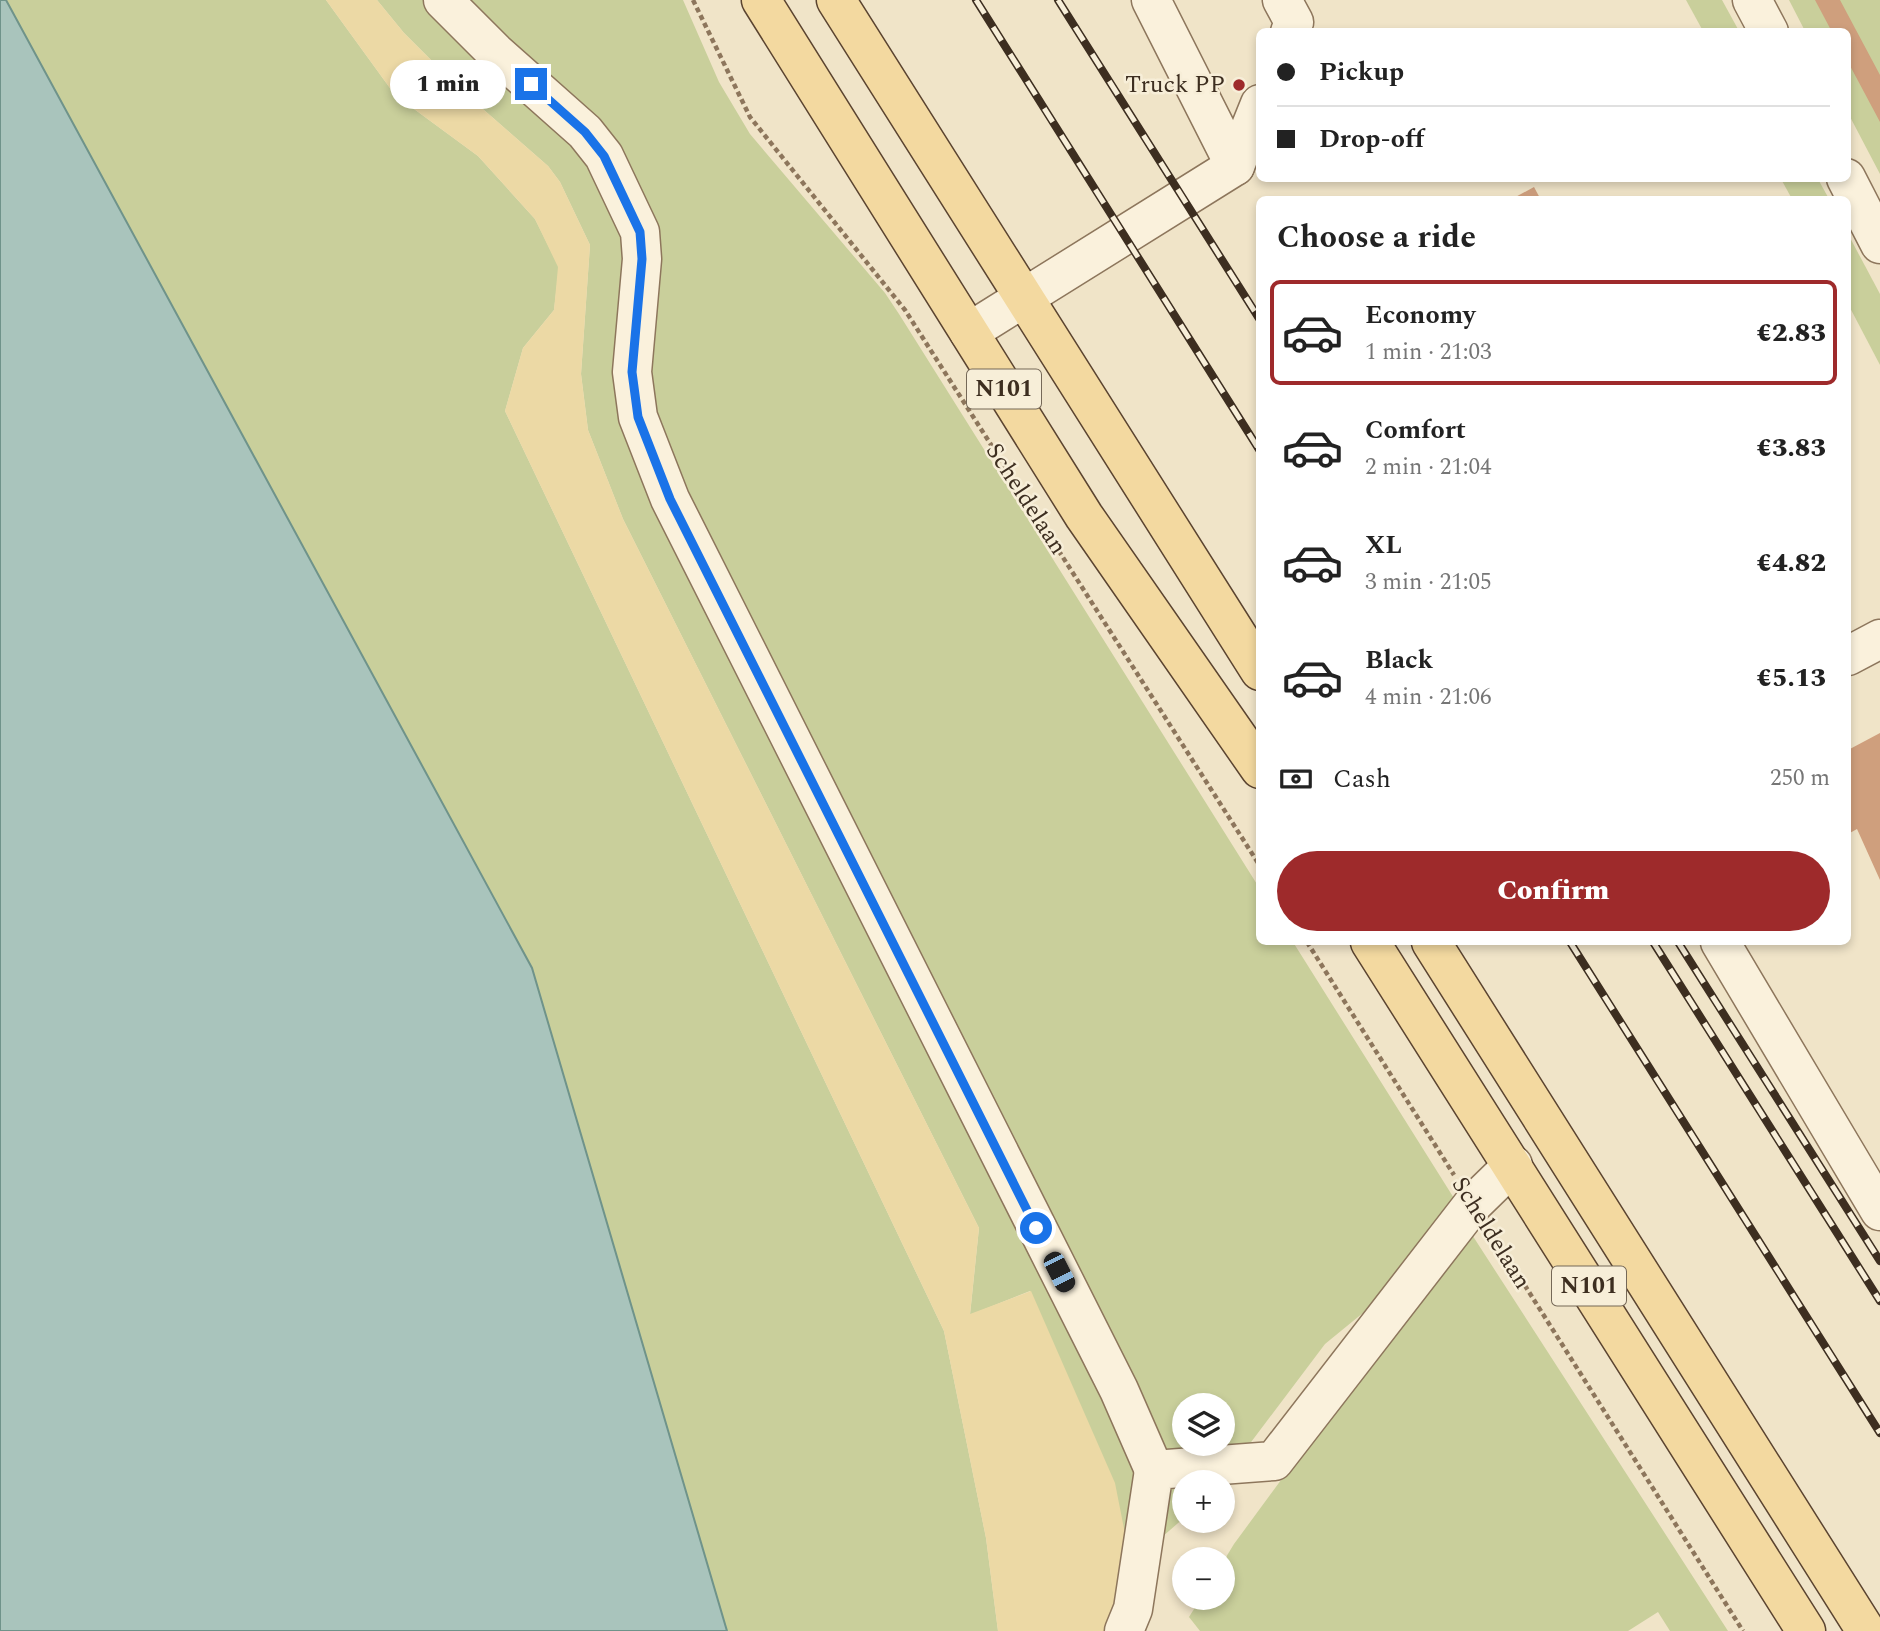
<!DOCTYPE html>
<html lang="en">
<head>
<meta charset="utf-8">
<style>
  :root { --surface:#fff; --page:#f6f6f6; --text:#222; --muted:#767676; --line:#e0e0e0; --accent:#9e2a2b }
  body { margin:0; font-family:Spectral,serif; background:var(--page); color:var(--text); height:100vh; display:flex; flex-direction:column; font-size:26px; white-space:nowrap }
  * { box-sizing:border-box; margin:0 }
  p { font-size:23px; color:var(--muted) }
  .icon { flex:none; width:38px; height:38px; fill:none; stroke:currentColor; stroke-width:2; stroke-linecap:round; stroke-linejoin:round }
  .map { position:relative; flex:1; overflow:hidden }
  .sheet { position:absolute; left:1256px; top:196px; width:595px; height:749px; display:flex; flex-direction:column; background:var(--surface); border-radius:10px; box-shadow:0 4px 10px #0003 }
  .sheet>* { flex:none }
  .hud { position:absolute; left:1256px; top:28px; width:595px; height:154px; border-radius:10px; box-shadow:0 4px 10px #0003; display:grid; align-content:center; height:154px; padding:0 21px; background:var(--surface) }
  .buttons { position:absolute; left:1172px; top:1393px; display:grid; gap:14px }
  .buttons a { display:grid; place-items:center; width:63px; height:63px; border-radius:50%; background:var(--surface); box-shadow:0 4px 10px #0003; font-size:35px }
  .end { position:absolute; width:32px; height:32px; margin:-16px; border:9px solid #1a73e8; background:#fff; box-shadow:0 0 0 4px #fff }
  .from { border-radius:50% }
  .bubble { position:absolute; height:49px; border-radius:24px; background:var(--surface); box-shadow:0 4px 10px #0003; font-size:23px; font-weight:800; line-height:49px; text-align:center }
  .car { position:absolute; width:21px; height:42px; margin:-21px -10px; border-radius:9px; box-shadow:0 0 5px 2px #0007; background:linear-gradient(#222 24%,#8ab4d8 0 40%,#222 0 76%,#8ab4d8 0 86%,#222 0) }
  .hud b { display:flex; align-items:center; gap:24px; height:66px; font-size:26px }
  .hud b+b { border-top:2px solid var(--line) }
  .hud i { width:18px; height:18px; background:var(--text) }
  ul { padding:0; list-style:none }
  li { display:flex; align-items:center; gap:21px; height:105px; margin:0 14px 10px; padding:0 7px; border:4px solid transparent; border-radius:10px }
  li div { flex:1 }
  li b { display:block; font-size:26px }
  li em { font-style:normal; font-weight:800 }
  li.on { border-color:var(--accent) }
  li>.icon { width:63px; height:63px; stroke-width:1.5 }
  h2 { padding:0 21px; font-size:32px; line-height:84px }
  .pay { display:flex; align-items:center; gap:18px; height:77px; padding:0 21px; font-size:26px }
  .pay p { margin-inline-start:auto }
  .cta { display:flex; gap:14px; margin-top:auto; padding:14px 21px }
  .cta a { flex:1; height:80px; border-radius:42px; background:var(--accent); color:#fff; font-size:28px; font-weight:800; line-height:80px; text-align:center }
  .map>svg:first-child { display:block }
  .green { fill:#c9cf9b; fill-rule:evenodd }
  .sand { fill:#ecd9a5 }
  .water { fill:#a9c4bc; stroke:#6f938a; stroke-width:2 }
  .building { fill:#cf9f7d }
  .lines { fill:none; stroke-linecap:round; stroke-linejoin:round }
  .minor-casing { stroke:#8d765c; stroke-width:41 }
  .major-casing { stroke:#5b4430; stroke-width:41 }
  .path { stroke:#8d765c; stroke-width:4.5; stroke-dasharray:5 3.5; stroke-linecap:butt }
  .minor { stroke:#faf1dc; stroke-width:38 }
  .major { stroke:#f3d9a0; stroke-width:38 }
  .rail-casing { stroke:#3d2e20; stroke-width:8 }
  .rail { stroke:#f7eed8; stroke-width:5; stroke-dasharray:16; stroke-linecap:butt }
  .route { stroke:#1a73e8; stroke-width:9 }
  .poi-dot { fill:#9e2a2b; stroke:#f7eed8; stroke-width:2.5 }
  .labels { text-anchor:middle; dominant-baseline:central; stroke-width:5; stroke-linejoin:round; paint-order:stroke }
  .shield { fill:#f7eed8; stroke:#756857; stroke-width:2 }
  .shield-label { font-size:23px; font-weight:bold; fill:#3d2e20 }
  .poi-label { font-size:24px; fill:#3d2e20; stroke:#f7eed8; text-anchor:end }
  .street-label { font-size:24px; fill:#3d2e20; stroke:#f7eed8 }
</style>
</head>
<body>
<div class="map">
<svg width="1880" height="1631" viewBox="0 0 1880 1631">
  <rect width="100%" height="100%" fill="#f0e4c8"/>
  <!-- green -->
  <g class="green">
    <path d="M6,0H326L395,95L478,156L535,219L559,267L554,310L523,348L505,411L944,1331L986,1538L998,1631H727L532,968Z"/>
    <path d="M377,0H683L719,82L750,134L885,293L899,314L1260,889V942H1293L1457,1203L1369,1308L1325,1344L1221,1482H1185V1517L1131,1564L1030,1291L970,1315L979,1228L623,519L588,430L581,374L590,245L560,182L548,166L460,89L404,33ZM1185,1405H1223V1444H1185Z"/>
    <path d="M1686,0H1722L1739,31H1703Z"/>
    <path d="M1789,0H1880V174L1848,113V32L1805,31Z"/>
    <path d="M1781,179H1818L1829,199H1792Z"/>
    <path d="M1848,234L1880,294V365L1848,304Z"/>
    <path d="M1467,1227L1728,1631H1670L1658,1612L1628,1631H1200L1189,1617L1201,1598H1223V1562L1234,1544Z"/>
  </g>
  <!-- sand -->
  <path class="sand" d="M326,0H377L404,33L460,89L548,166L560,182L590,245L581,374L588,430L623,519L979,1228L970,1314L1031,1291L1115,1483L1131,1564L1106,1631H998L986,1538L944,1331L505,411L523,348L554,310L558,267L535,219L478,156L395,95Z"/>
  <!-- water -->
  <path class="water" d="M0,0H6L532,968L727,1631H0Z"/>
  <!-- building -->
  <g class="building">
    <path d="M1815,0H1840L1880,75V122L1848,62V32H1832Z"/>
    <path d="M1534,187L1541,200H1510Z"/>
    <path d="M1880,733V880L1857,829L1848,834V750Z"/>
  </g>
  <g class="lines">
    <!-- minor casing -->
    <g class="minor-casing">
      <g id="minor">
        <path d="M443,0L495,52L585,132L604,156L640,232L642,259L632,372L638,417L670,499L1119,1390L1154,1470"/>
        <path d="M1151,0L1235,166"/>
        <path d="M1282,0L1294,22L1290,32"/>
        <path d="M1752,0L1769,32"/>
        <path d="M1846,178L1880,244"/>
        <path d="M969,332L1235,166L1260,104"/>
        <path d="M1848,656L1880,639"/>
        <path d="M1720,942L1880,1211"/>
        <path d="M1124,1631L1133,1609L1154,1470L1274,1461L1473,1204L1513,1165"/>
      </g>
    </g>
    <!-- major casing -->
    <g class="major-casing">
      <g id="major">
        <path d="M761,0L1084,516L1260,769"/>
        <path d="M836,0L1260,671"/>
        <path d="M1370,942L1806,1631"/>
        <path d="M1431,942L1866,1631"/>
      </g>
    </g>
    <!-- path -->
    <g class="path">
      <path d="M693,0L750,117L905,310L1260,866"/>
      <path d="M1307,942L1454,1175"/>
      <path d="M1493,1235L1743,1631"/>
    </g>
    <!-- minor -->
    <use href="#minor" class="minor"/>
    <!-- major -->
    <use href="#major" class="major"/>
    <!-- rail casing -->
    <g class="rail-casing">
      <g id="rail">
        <path d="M976,0L1260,451"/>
        <path d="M1058,0L1260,320"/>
        <path d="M1570,942L1880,1433"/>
        <path d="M1653,942L1880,1301"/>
        <path d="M1678,942L1880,1261"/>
      </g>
    </g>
    <!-- rail -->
    <use href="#rail" class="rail"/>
  </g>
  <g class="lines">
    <!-- route -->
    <path class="route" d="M531,84L585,132L604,156L640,232L642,259L632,372L638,417L670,499L1036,1228"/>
  </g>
  <!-- markers -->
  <circle class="poi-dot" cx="1239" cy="85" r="7"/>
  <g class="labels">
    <!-- shield labels -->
    <g class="shield">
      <rect x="967" y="369.5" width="74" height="39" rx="5"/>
      <rect x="1552" y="1266.5" width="74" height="39" rx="5"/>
    </g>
    <g class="shield-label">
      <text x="1004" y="389">N101</text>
      <text x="1589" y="1286">N101</text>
    </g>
    <!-- poi labels -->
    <g class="poi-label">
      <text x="1225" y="85">Truck PP</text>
    </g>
    <!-- street labels -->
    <g class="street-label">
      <text transform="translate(1026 499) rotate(57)">Scheldelaan</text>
      <text transform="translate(1491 1233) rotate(58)">Scheldelaan</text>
    </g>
  </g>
</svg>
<div class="buttons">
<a><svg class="icon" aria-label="layers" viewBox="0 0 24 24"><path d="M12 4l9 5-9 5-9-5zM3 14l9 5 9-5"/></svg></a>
<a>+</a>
<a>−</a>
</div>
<i class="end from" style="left:1036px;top:1228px"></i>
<i class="end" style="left:531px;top:84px"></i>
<div class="bubble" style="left:390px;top:60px;width:116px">1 min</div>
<i class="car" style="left:1059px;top:1272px;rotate:153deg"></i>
<div class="hud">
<b><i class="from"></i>Pickup</b>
<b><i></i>Drop-off</b>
</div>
<section class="sheet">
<h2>Choose a ride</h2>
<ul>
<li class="on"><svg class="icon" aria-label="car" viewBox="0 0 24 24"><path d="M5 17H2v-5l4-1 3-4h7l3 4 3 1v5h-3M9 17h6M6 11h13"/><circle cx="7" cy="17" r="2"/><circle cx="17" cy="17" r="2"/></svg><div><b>Economy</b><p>1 min · 21:03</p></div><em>€2.83</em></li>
<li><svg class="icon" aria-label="car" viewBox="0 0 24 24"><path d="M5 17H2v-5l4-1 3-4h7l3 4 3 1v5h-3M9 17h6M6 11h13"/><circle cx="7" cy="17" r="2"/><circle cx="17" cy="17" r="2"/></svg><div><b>Comfort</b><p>2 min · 21:04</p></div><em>€3.83</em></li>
<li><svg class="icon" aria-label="car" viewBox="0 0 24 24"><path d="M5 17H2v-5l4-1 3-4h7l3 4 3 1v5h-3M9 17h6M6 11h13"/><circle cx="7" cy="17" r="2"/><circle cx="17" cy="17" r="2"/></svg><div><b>XL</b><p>3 min · 21:05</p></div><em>€4.82</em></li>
<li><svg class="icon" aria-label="car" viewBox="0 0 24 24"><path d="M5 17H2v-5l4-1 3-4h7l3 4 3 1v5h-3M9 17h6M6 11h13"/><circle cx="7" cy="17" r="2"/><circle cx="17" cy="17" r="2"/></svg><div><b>Black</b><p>4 min · 21:06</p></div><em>€5.13</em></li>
</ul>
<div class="pay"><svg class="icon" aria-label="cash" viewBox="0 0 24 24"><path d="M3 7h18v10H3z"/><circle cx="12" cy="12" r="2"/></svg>Cash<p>250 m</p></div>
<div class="cta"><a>Confirm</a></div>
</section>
</div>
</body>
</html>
